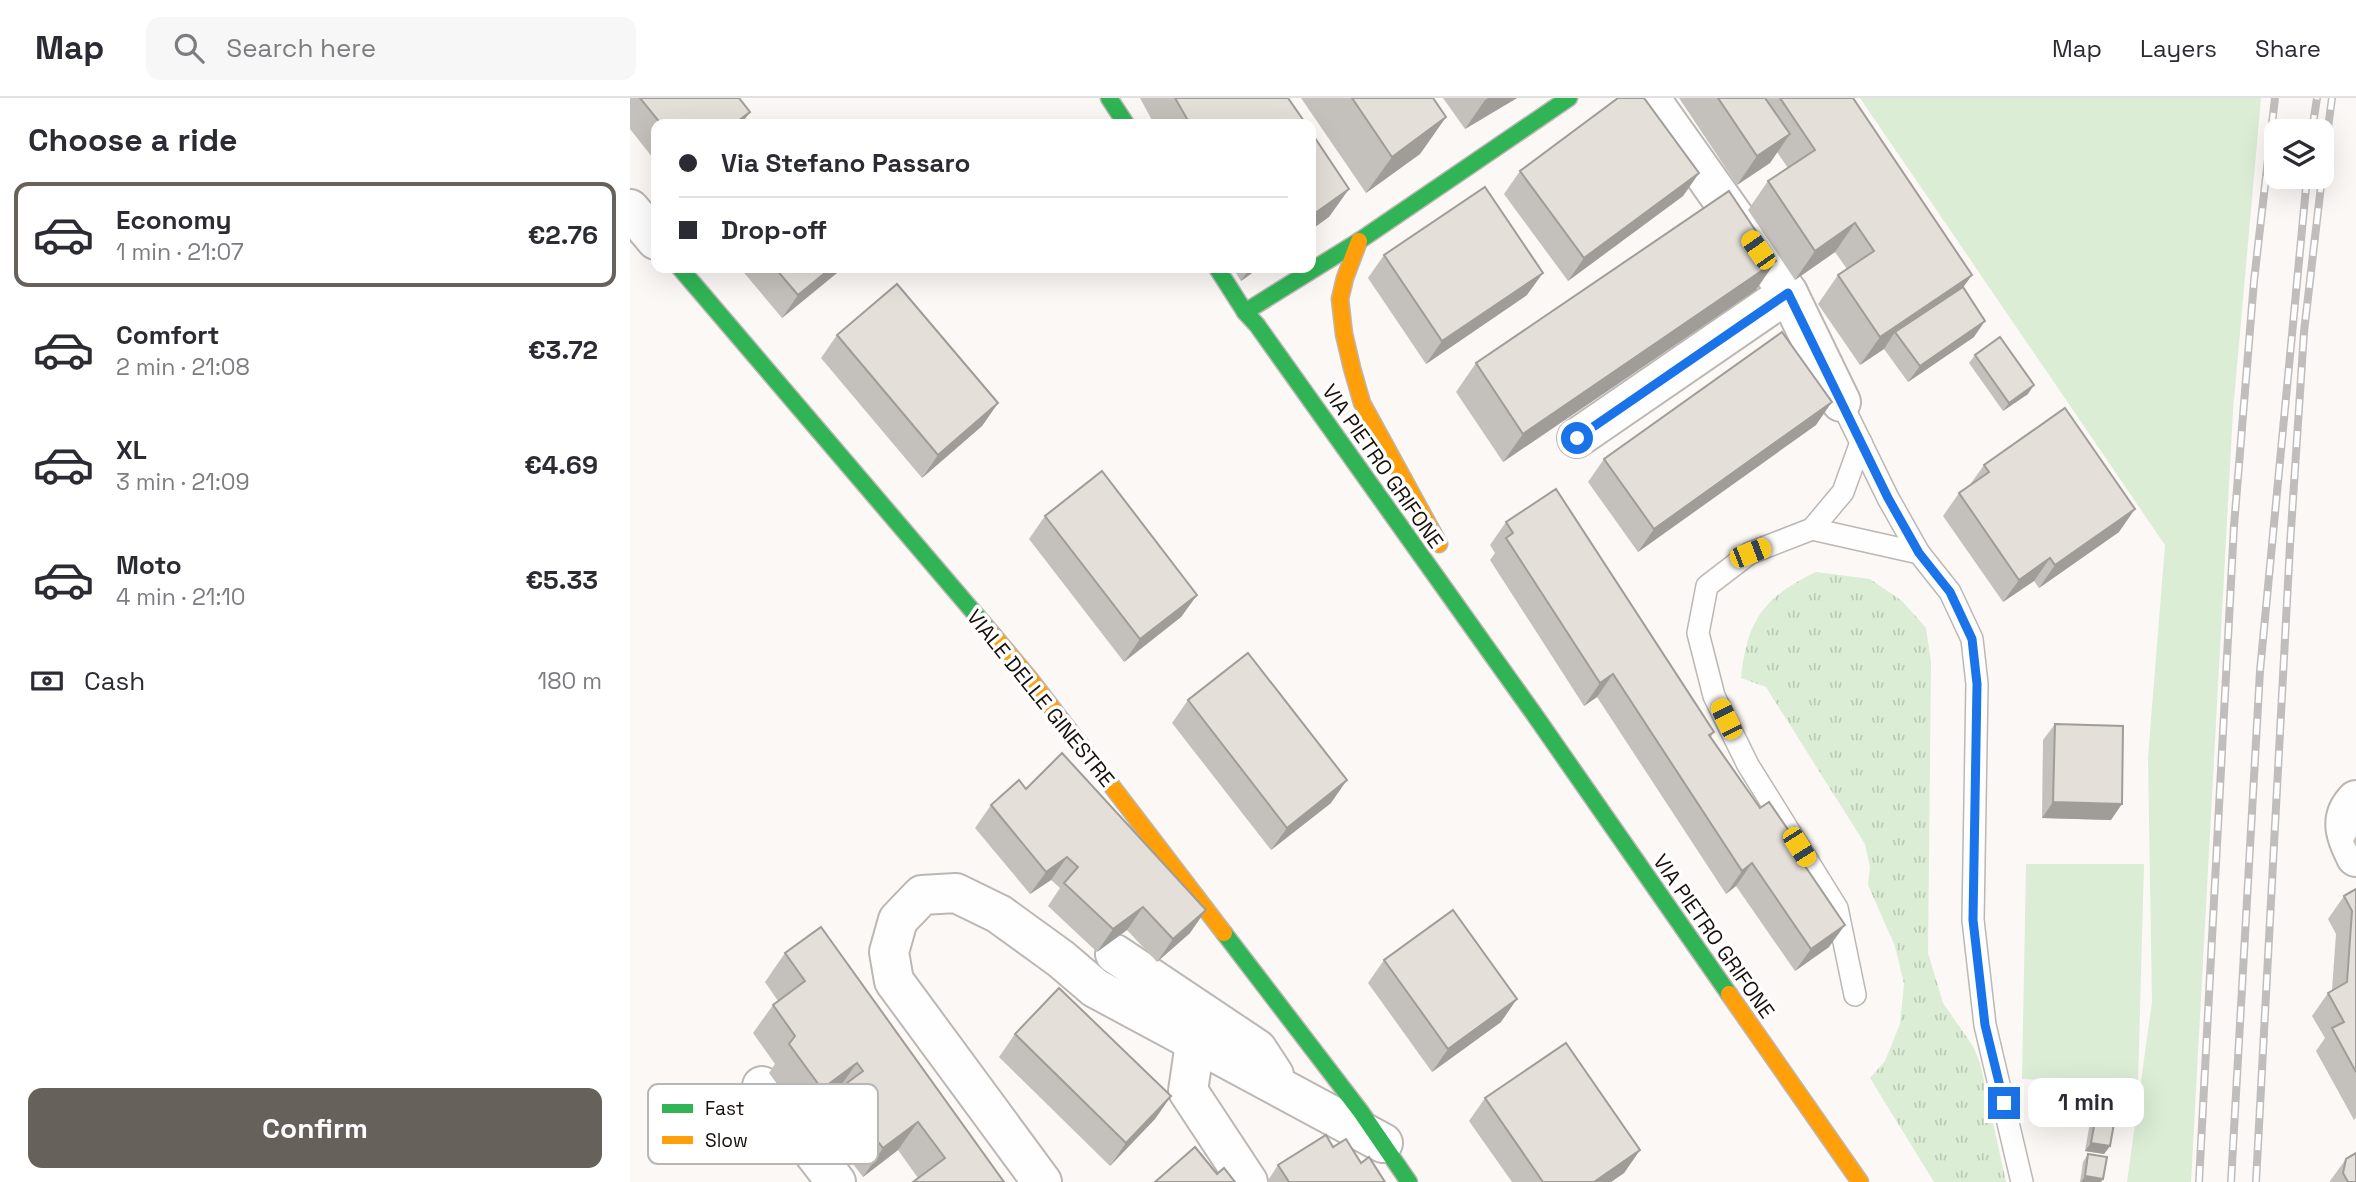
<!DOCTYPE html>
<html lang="en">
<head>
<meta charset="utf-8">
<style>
  :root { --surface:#fff; --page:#f7f7f7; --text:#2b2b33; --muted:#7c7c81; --line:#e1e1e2; --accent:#67615c }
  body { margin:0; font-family:"Space Grotesk",sans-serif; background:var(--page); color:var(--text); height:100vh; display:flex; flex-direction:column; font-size:26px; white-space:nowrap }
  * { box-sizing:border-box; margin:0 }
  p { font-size:23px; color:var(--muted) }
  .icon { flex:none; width:38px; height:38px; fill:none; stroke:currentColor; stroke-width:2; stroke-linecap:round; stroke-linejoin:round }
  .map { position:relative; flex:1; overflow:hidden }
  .sheet { display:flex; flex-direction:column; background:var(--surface); width:630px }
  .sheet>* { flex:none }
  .guide { position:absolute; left:21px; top:21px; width:665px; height:154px; border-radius:14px; box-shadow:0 7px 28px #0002; display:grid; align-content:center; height:154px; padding:0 28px; background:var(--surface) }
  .fabs { position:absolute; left:1634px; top:21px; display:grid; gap:14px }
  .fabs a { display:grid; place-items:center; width:70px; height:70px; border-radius:14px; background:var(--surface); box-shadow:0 7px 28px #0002; font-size:35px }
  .end { position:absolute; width:32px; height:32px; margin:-16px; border:9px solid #1a73e8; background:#fff; box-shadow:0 0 0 4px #fff }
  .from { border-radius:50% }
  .bubble { position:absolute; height:49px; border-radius:14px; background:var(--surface); box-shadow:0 7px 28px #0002; font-size:23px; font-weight:600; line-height:49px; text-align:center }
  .car { position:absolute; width:21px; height:42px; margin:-21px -10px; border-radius:9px; box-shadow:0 0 5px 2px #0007; background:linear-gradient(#f5c518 24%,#345 0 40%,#f5c518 0 76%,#345 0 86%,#f5c518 0) }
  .guide b { display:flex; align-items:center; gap:24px; height:66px; font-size:26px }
  .guide b+b { border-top:2px solid var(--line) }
  .guide i { width:18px; height:18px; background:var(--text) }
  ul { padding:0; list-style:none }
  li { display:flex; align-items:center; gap:21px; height:105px; margin:0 14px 10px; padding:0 14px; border:4px solid transparent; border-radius:14px }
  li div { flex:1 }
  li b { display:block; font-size:26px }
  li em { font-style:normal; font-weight:600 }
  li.on { border-color:var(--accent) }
  li>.icon { width:63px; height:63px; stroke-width:1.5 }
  h2 { padding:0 28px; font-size:32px; line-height:84px }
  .pay { display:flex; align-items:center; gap:18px; height:77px; padding:0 28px; font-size:26px }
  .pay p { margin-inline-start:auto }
  .cta { display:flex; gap:14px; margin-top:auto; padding:14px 28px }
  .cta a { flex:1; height:80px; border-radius:14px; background:var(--accent); color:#fff; font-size:28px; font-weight:600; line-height:80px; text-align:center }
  header { display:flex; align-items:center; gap:42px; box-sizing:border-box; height:98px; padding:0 35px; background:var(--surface); border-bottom:2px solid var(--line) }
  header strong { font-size:33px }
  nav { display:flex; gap:38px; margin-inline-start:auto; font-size:24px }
  .search { width:490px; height:63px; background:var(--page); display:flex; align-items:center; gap:18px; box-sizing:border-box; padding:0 24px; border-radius:14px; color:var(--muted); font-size:26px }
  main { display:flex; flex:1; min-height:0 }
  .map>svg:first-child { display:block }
  .grass { fill:#dbedd5 }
  .park { fill:url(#park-tufts) }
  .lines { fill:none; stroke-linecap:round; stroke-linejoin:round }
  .lane-casing { stroke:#bcb7b2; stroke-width:24 }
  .street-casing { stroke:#bcb7b2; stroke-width:42 }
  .fast-casing { stroke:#bcb7b2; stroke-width:19 }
  .slow-casing { stroke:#bcb7b2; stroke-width:19 }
  .lane { stroke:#fefefe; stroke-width:21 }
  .street { stroke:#fefefe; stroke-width:38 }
  .fast { stroke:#30b455; stroke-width:16 }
  .slow { stroke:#ff9f0a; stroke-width:16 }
  .rail-casing { stroke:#c0bebd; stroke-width:8 }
  .rail { stroke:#fff; stroke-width:5; stroke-dasharray:16; stroke-linecap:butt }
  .wall { fill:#c4c0bb }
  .shaded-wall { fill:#a09c98 }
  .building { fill:#e4dfd9; stroke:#a09c98; stroke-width:2 }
  .route { stroke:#1a73e8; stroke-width:9 }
  .labels { text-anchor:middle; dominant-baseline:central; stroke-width:7; stroke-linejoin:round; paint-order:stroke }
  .street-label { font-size:21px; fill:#170f09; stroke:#fff }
  .key { fill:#fff; stroke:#b9b7b5; stroke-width:2 }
  .key-label { font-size:19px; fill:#170f09 }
</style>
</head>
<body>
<header>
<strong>Map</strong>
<div class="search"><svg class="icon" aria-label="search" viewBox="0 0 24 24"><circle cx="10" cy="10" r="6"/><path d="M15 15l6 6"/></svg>Search here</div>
<nav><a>Map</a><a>Layers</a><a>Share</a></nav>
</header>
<main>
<section class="sheet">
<h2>Choose a ride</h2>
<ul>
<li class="on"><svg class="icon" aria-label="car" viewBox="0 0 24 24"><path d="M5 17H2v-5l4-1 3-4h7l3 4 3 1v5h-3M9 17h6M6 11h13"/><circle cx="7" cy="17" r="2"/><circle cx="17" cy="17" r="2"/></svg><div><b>Economy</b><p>1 min · 21:07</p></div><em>€2.76</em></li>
<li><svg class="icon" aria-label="car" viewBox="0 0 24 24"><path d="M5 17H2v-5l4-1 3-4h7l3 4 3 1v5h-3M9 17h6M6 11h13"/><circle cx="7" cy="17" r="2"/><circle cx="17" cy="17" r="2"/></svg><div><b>Comfort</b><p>2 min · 21:08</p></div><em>€3.72</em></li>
<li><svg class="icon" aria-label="car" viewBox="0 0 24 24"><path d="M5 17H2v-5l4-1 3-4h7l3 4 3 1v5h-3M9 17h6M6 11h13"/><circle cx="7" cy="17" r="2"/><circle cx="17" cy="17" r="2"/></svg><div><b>XL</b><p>3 min · 21:09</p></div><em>€4.69</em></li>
<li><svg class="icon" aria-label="car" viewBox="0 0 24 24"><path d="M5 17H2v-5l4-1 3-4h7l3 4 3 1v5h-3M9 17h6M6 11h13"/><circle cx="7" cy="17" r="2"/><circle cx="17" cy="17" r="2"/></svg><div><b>Moto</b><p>4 min · 21:10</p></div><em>€5.33</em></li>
</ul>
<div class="pay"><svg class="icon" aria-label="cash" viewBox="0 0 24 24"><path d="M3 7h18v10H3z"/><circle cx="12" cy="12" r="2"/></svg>Cash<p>180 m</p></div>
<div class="cta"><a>Confirm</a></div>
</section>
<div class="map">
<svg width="1726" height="1084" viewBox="0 0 1726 1084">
  <defs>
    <pattern id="park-tufts" width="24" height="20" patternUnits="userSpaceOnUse" patternTransform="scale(1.75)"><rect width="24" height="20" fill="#dbedd5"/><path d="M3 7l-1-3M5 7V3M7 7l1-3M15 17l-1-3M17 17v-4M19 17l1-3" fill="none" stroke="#bbcab6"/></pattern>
  </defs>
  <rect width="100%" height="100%" fill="#fbf8f6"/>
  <!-- grass -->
  <g class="grass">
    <path d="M1230,0H1631L1603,313L1561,1084H1497L1522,904L1518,659L1535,447Z"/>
    <path d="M1396,766H1514L1508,986L1392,981Z"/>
  </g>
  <!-- park -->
  <path class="park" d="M1186,474L1240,481L1272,503L1296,530L1301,564L1298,855L1313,905L1343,948L1350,965L1376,1084H1304L1240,980L1255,963L1270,926L1274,886L1265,848L1238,787L1240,769L1235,746L1136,589L1111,580C1117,522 1134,499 1186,474Z"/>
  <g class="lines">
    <!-- lane casing -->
    <g class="lane-casing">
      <g id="lane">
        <path d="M1211,304L1258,400L1289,455L1320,494L1342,541L1347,586L1343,822L1355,927L1392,1084"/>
        <path d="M1182,431L1289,455"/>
        <path d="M1225,897L1207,810L1118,667L1084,598L1068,535L1077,488L1120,455L1182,431L1213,394L1231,344"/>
      </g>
    </g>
    <!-- street casing -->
    <g class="street-casing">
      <g id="street">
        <path d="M1020,0L1158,195L1211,304"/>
        <path d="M0,111L26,142"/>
        <path d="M947,340L1158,195"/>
        <path d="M1726,702C1708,721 1716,738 1726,759"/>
        <path d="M485,856L627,951L644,977"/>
        <path d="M565,945L558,993L618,1084"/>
        <path d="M132,988L206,1084"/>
        <path d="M412,1084L264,883L259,854L268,822L292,797L326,795L369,816L431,861L465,890L753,1045"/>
      </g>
    </g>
    <!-- fast casing -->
    <g class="fast-casing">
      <g id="fast">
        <path d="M479,0L496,26"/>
        <path d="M50,170L364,538"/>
        <path d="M587,170L615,214L627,227L904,616L1099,896"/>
        <path d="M615,214L729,143L939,0"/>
        <path d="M594,835L731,1014L779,1084"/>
      </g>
    </g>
    <!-- slow casing -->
    <g class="slow-casing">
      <g id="slow">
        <path d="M729,143L715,180L710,201L714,236L722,270L732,305L809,446"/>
        <path d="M364,538L400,581L594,835"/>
        <path d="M1099,896L1230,1084"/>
      </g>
    </g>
    <!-- lane -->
    <use href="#lane" class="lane"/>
    <!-- street -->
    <use href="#street" class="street"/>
    <!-- fast -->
    <use href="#fast" class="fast"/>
    <!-- slow -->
    <use href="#slow" class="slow"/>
    <!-- rail casing -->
    <g class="rail-casing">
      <g id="rail">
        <path d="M1682,33L1687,0"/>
        <path d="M1692,75L1702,0"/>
        <path d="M1569,1084L1604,428L1624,183L1645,0"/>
        <path d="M1601,1084L1630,573L1677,79"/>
        <path d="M1626,1084L1660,447L1674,234L1692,79"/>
      </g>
    </g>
    <!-- rail -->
    <use href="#rail" class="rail"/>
  </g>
  <!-- wall -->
  <g class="wall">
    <path d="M0,0H109L120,14L111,26H26V64L0,31Z"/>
    <path d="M510,0H658L676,26H524Z"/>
    <path d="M671,0H803L816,19L790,56L736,95Z"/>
    <path d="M813,0H887L835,31Z"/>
    <path d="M1049,0H1223L1342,177L1333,189L1344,239L1278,284L1254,251L1230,267L1188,206L1208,177L1217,171L1205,154L1165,182L1118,112L1138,83L1158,70L1147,54L1140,65L1107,87Z"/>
    <path d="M890,73L1069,75L1053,98L938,183L874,96Z"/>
    <path d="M754,157L897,197L796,266L738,180Z"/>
    <path d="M110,170H213L152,220Z"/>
    <path d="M603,170H629L611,183Z"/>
    <path d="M1126,192L873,364L826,294L846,265Z"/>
    <path d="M207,237L368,305L352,328L292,380L191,260Z"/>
    <path d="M1345,257L1398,296L1373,313L1339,265Z"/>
    <path d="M1186,327L1008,454L958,384L974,361Z"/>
    <path d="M1354,367L1489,434L1409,490L1404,483L1373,504L1313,418L1329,395L1339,388Z"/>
    <path d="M415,418L567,497L551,519L494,564L399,441Z"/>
    <path d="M876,424L1084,634L1081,639L1130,710L1161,736L1157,742L1199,849L1165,873L1106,788L1096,796L967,599L954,608L860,462L865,455L860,447Z"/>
    <path d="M558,602L701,705L641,752L542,625Z"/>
    <path d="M1425,626L1481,722L1412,720L1413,642Z"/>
    <path d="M396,691L560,835L527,864L497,832L467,854L418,808L430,790L421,782L400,796L345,730L361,707Z"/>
    <path d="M1726,738V749L1723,743Z"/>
    <path d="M1726,791V1020L1724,1022L1686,953L1695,940L1682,918L1698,895L1702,892L1706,836L1698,821L1714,798Z"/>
    <path d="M155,855L374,1084L288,1080L268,1052L233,1079L209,1048L203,1053L182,1025L200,999L172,1020L139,975L145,966L123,935L143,907L148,903L135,884Z"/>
    <path d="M754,862L871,924L802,974L738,885Z"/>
    <path d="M385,936L541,998L525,1021L480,1068L369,959Z"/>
    <path d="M1470,994L1480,1048L1474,1056L1455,1053L1464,1002Z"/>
    <path d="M855,1000L1010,1052L994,1075L981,1084H882L839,1023Z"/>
    <path d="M703,1049L731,1065L755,1084H637L648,1067Z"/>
    <path d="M1458,1056L1473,1081L1471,1084H1450L1453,1064Z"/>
    <path d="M1716,1061L1726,1084H1700V1083Z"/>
  </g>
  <!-- shaded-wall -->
  <g class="shaded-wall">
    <path d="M858,0H887L835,31L855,2Z"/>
    <path d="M120,14L111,26H104Z"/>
    <path d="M816,19L790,56L736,95L762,59Z"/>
    <path d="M1160,36L1140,65L1107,87L1127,58Z"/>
    <path d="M1069,75L1053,98L938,183L954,160Z"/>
    <path d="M719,91L699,119L681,132V118Z"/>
    <path d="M1225,125L1205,154L1165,182L1185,153Z"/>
    <path d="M1146,163L1126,192L873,364L893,336Z"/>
    <path d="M201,170H213L152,220L168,197Z"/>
    <path d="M620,170H629L611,183Z"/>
    <path d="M913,175L897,197L796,266L812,243Z"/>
    <path d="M1342,177L1322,205L1265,234L1254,251L1230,267L1250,239Z"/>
    <path d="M1355,223L1344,239L1278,284L1290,268Z"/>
    <path d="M1404,287L1398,296L1373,313L1379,305Z"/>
    <path d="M1202,304L1186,327L1008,454L1024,431Z"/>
    <path d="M368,305L352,328L292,380L308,357Z"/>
    <path d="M1505,411L1489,434L1409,490L1425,467Z"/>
    <path d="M1420,460L1404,483L1373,504L1389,482Z"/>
    <path d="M567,497L551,519L494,564L510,541Z"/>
    <path d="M983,576L967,599L954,608L970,585Z"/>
    <path d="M717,682L701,705L641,752L657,730Z"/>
    <path d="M1423,704L1492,706L1481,722L1412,720Z"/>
    <path d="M437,759L421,782L400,796L416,774Z"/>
    <path d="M1122,765L1106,788L1096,796L1112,773Z"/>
    <path d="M513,809L497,832L467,854L483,831Z"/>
    <path d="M576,812L560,835L527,864L543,841Z"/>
    <path d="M1215,827L1199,849L1165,873L1181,851Z"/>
    <path d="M887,901L871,924L802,974L818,951Z"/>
    <path d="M227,965L207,993L202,996L200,999L172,1020L192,991Z"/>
    <path d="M541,998L525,1021L480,1068L496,1045Z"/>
    <path d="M229,1019L209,1048L203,1053L223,1024Z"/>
    <path d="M288,1024L268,1052L233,1079L253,1050Z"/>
    <path d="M1461,1045L1480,1048L1474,1056L1455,1053Z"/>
    <path d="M1010,1052L994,1075L981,1084H964Z"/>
    <path d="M1455,1078L1473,1081L1471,1084H1451Z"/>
  </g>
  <!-- building -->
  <g class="building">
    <path d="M10,0H109L120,14L104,26H31Z"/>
    <path d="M545,0H658L676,26H560Z"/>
    <path d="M722,0H803L816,19L762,59Z"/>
    <path d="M988,0H1014L1069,75L954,160L890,73Z"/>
    <path d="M1088,0H1135L1160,36L1127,58Z"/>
    <path d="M1150,0H1223L1342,177L1250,239L1208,177L1244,153L1225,125L1185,153L1138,83L1185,52Z"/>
    <path d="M681,34L719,91L681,118Z"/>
    <path d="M855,89L913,175L812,243L754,157Z"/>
    <path d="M1099,93L1146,163L893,336L846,265Z"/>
    <path d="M145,170H201L168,197Z"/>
    <path d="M267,186L368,305L308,357L207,237Z"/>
    <path d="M1333,189L1355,223L1290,268L1265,234Z"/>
    <path d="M1152,234L1202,304L1024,431L974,361Z"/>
    <path d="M1370,239L1404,287L1379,305L1345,257Z"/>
    <path d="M1435,310L1505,411L1425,467L1420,460L1389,482L1329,395L1359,374L1354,367Z"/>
    <path d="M472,373L567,497L510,541L415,418Z"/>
    <path d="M926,391L1084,634L1079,637L1130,710L1139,704L1161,736L1156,740L1215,827L1181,851L1122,765L1112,773L983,576L970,585L876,440L883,435L876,424Z"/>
    <path d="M618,555L717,682L657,730L558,602Z"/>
    <path d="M1425,626L1493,628L1492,706L1423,704Z"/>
    <path d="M432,655L576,812L543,841L513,809L483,831L434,785L448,769L437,759L416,774L361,707L389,682L396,691Z"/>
    <path d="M1726,791V974L1702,930L1714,924L1698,895L1717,884L1722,813L1714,798Z"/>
    <path d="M823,812L887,901L818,951L754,862Z"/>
    <path d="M191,829L374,1084H283L315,1060L288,1024L253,1050L229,1019L223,1024L202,996L233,973L227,965L192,991L159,946L165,938L143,907L175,883L155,855Z"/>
    <path d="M429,890L541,998L496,1045L385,936Z"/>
    <path d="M936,945L1010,1052L964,1084H913L855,1000Z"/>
    <path d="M1470,994L1489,997L1480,1048L1461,1045Z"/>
    <path d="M696,1037L703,1049L716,1041L731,1065L739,1059L755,1084H659L648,1067Z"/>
    <path d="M565,1049L587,1076L594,1070L605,1084H525Z"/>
    <path d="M1726,1055V1084H1718L1713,1075L1716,1061Z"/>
    <path d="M1458,1056L1477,1059L1473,1081L1455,1078Z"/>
  </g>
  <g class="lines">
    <!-- route -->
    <path class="route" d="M947,340L1158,195L1258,400L1289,455L1320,494L1342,541L1347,586L1343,822L1355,927L1374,1005"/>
  </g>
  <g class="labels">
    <!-- street labels -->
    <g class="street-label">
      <text transform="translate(753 368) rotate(55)">VIA PIETRO GRIFONE</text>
      <text transform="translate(411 600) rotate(51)">VIALE DELLE GINESTRE</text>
      <text transform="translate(1084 838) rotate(55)">VIA PIETRO GRIFONE</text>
    </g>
  </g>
  <!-- legend -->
  <rect x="18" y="986" width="230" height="80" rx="10" class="key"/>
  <rect x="32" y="1006" width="31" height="9" fill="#30b455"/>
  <rect x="32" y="1038" width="31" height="8" fill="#ff9f0a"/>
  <g class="key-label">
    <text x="75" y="1017">Fast</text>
    <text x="75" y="1049">Slow</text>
  </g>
</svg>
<div class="fabs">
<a><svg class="icon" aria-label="layers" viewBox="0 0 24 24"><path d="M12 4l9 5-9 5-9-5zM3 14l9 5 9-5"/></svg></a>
</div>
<i class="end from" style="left:947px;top:340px"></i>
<i class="end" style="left:1374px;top:1005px"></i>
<div class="bubble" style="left:1398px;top:980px;width:116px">1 min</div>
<i class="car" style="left:1128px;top:152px;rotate:325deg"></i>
<i class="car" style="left:1120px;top:455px;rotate:69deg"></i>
<i class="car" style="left:1096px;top:621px;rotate:334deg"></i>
<i class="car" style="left:1169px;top:749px;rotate:148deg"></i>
<div class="guide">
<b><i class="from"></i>Via Stefano Passaro</b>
<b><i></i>Drop-off</b>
</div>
</div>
</main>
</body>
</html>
